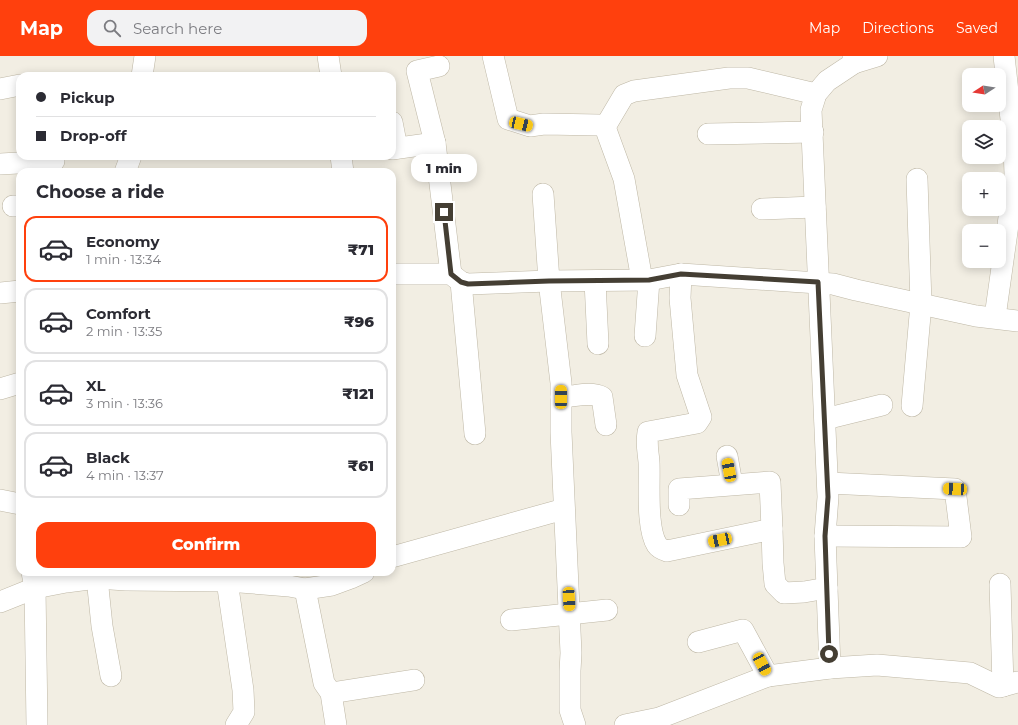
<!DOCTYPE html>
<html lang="en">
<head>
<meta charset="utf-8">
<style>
  :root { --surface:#fff; --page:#f2f2f3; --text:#2b2b33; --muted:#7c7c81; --line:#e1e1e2; --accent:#ff400d }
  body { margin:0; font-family:Montserrat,sans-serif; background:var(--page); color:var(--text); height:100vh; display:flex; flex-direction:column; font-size:15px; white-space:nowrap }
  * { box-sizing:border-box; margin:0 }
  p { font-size:13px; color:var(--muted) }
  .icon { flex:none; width:22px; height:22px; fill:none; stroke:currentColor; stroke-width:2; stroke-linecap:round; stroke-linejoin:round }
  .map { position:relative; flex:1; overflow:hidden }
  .details { position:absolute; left:16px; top:112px; width:380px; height:408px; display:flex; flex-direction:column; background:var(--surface); border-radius:12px; box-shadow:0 2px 10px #0003 }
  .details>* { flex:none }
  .banner { position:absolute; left:16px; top:16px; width:380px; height:88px; border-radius:12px; box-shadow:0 2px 10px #0003; display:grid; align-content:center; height:88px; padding:0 20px; background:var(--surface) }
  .needle { width:26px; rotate:258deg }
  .tools { position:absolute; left:962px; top:12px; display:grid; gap:8px }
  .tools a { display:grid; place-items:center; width:44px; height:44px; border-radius:8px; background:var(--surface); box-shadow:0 2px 10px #0003; font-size:20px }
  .end { position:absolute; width:18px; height:18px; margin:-9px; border:5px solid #443e33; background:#fff; box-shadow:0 0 0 2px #fff }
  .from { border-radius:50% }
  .bubble { position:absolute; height:28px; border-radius:12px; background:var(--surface); box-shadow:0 2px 10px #0003; font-size:13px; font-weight:800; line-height:28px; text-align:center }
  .car { position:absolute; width:12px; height:24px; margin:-12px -6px; border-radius:5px; box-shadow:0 0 3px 1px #0007; background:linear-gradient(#f5c518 24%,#345 0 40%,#f5c518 0 76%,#345 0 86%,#f5c518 0) }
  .banner b { display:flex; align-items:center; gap:14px; height:38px; font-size:15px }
  .banner b+b { border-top:1px solid var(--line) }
  .banner i { width:10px; height:10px; background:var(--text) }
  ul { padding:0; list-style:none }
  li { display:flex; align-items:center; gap:12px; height:66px; margin:0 8px 6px; padding:0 12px; border:2px solid var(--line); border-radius:12px }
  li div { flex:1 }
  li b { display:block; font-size:15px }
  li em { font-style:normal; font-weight:800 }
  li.selected { border-color:var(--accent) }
  li>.icon { width:36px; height:36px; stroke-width:1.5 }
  h2 { padding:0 20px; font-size:18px; line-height:48px }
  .button { display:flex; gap:8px; margin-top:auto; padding:8px 20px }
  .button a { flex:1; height:46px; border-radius:12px; background:var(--accent); color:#fff; font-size:16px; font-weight:800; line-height:46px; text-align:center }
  header { display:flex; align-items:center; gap:24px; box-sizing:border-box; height:56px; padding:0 20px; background:var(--accent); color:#fff }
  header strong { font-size:19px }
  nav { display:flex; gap:22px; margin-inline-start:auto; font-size:14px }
  .search { width:280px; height:36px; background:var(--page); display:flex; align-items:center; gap:10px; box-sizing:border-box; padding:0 14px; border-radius:12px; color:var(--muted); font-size:15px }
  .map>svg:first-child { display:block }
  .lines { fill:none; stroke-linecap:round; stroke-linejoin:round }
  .minor-casing { stroke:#beb7a5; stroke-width:22 }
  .minor { stroke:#fff; stroke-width:21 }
  .route { stroke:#443e33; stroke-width:5 }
</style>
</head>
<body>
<header>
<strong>Map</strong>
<div class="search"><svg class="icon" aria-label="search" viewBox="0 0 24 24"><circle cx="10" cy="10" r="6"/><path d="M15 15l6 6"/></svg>Search here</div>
<nav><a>Map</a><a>Directions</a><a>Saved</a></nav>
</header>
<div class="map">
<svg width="1018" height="669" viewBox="0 0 1018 669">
  <rect width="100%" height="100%" fill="#f2eee3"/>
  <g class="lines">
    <!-- minor casing -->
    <g class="minor-casing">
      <g id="minor">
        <path d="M328,0L331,20"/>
        <path d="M493,0L508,63L530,70L544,68L599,69L605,71L624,123L642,224"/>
        <path d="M854,7L877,0"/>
        <path d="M142,20L145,0"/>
        <path d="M0,33L20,29"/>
        <path d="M392,66L397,92"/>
        <path d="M605,71L624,39L634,35L729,22H748L816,38"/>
        <path d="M708,78L813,76"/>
        <path d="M435,87L417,15L439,10"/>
        <path d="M392,93L435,87L451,218"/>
        <path d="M341,100L343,116"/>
        <path d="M0,108L54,105"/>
        <path d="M125,116L131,100"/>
        <path d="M543,138L549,225L561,327V376L571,597L570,615V654L575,669"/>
        <path d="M13,150H20"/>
        <path d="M762,153L815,151"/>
        <path d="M392,218H451L461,226L468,228L549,225L649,224L681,218L818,227L833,228L856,234L976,260L1018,265"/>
        <path d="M681,218L680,242L687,319L701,361L697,367L648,376C646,389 648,394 649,406C650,427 646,472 657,489C659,492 664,494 667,495L772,473L773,507L775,528L784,537L804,536L827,532"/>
        <path d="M595,225L598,288"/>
        <path d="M461,226L475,378"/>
        <path d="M0,237L20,235"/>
        <path d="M995,261L1015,119L1014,90L1004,0"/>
        <path d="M645,280L649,224"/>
        <path d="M0,333L20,327"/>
        <path d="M561,341C574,341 590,335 602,341L606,369"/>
        <path d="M912,350L921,248L917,123"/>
        <path d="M825,363L882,349"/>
        <path d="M727,400L732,428"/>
        <path d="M0,444L20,448"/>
        <path d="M679,449V433L770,426L772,473"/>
        <path d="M825,480L961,481L955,433L828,427"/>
        <path d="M392,501L564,453"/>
        <path d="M32,516L35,532L37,669"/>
        <path d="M97,522L102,570L111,620"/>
        <path d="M227,525L243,634L244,656L236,669"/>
        <path d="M1000,528L1003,630"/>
        <path d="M305,533L324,627L331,637L336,669"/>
        <path d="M0,546L35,532L66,526L97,522L126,524L227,525L289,530L305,533L332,529L351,522L364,516"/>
        <path d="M511,564L607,554"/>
        <path d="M698,586L743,574L768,620"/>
        <path d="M830,612L825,480L828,441L811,54L816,38L827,25L854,7L853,0"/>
        <path d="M331,637L414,624"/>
        <path d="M625,669L659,662L768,620L830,612L877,609L970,617L999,631L1018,626"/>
      </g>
    </g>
    <!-- minor -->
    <use href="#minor" class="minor"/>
  </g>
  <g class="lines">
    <!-- route -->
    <path class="route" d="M444,156L451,218L461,226L468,228L549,225L649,224L681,218L818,226L828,441L825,480L829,598"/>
  </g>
</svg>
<div class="tools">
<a><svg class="needle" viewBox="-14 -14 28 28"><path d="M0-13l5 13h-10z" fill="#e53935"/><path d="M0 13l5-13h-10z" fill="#7c7c81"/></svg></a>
<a><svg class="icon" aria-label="layers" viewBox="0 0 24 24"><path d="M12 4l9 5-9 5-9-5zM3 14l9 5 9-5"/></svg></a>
<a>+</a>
<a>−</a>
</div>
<i class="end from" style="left:829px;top:598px"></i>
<i class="end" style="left:444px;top:156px"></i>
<div class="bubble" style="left:411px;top:98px;width:66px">1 min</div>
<i class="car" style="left:521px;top:68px;rotate:103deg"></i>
<i class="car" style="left:561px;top:341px;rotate:0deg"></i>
<i class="car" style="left:729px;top:414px;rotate:349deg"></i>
<i class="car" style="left:955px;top:433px;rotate:273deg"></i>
<i class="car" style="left:720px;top:484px;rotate:258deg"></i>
<i class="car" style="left:569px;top:543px;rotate:177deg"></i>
<i class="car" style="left:762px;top:608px;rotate:152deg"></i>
<div class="banner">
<b><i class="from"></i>Pickup</b>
<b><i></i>Drop-off</b>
</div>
<section class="details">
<h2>Choose a ride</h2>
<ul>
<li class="selected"><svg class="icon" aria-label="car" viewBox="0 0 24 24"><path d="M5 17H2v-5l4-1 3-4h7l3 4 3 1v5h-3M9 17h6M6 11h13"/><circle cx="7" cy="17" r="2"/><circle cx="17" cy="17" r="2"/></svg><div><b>Economy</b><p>1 min · 13:34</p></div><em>₹71</em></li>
<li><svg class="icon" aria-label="car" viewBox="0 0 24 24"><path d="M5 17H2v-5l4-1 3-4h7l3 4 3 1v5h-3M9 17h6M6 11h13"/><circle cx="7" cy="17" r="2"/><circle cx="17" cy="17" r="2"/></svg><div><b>Comfort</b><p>2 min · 13:35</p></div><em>₹96</em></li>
<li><svg class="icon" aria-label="car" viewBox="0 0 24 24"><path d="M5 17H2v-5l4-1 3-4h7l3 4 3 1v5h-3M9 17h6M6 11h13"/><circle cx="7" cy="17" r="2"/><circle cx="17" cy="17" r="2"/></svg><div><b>XL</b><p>3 min · 13:36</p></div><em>₹121</em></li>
<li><svg class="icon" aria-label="car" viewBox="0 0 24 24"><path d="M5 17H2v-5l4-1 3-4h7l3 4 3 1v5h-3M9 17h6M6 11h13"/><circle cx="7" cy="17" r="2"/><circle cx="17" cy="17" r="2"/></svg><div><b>Black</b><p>4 min · 13:37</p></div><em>₹61</em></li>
</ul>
<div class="button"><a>Confirm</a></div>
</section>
</div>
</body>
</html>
